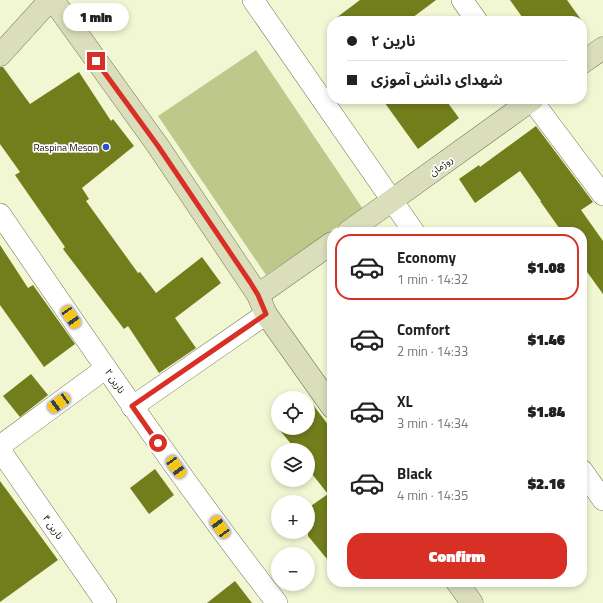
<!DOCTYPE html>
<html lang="en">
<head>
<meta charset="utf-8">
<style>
  :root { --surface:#fff; --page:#f2f2f2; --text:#222; --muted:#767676; --line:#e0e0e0; --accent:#d93025 }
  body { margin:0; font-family:"Titillium Web","Noto Sans Arabic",sans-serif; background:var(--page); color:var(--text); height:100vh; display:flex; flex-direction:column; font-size:15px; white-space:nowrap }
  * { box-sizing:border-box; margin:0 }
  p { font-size:13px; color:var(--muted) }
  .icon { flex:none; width:22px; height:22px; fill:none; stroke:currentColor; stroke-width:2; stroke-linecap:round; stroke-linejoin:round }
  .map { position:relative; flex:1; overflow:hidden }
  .side { position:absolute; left:327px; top:227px; width:260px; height:360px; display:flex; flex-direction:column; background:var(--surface); border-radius:16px; box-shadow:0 2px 6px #0003 }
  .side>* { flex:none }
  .guide { position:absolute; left:327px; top:16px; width:260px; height:88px; border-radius:16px; box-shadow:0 2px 6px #0003; display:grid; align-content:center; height:88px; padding:0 20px; background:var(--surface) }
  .fabs { position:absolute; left:271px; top:391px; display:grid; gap:8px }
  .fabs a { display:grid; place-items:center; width:44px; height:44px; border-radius:50%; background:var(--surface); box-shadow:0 2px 6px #0003; font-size:20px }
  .end { position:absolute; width:18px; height:18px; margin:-9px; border:5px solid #d93025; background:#fff; box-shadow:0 0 0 2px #fff }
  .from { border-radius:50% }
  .bubble { position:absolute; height:28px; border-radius:14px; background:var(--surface); box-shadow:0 2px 6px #0003; font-size:13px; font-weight:800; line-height:28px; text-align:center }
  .car { position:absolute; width:12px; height:24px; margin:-12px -6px; border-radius:5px; box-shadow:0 0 3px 1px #0007; background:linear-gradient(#f5c518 24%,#345 0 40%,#f5c518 0 76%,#345 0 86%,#f5c518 0) }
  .guide b { display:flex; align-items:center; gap:14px; height:38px; font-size:15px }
  .guide b+b { border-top:1px solid var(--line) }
  .guide i { width:10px; height:10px; background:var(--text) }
  ul { padding:7px 0 0; list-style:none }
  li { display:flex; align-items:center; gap:12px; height:66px; margin:0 8px 6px; padding:0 12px; border:2px solid transparent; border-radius:16px }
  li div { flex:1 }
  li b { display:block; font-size:15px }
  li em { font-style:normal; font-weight:800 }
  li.on { border-color:var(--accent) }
  li>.icon { width:36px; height:36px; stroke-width:1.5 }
  .action { display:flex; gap:8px; margin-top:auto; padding:8px 20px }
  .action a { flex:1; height:46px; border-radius:16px; background:var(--accent); color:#fff; font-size:16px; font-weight:800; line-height:46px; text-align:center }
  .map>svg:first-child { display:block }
  .green { fill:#bdc88a }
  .building { fill:#727d1b }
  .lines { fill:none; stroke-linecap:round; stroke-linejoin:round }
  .street-casing { stroke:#717656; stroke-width:22 }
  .secondary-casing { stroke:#717656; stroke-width:23 }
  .street { stroke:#fff; stroke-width:21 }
  .secondary { stroke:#dadebb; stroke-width:22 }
  .route { stroke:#d93025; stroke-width:5 }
  .poi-dot { fill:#2e50c0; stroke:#fff; stroke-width:1.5 }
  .labels { text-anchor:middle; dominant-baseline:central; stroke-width:3.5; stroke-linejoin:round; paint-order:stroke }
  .poi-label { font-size:10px; fill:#131509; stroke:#fff; text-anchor:end }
  .street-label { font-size:10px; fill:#131509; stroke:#fff }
</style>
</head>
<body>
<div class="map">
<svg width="603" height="603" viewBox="0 0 603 603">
  <rect width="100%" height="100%" fill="#f0f7d2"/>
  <!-- green -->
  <path class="green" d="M256,50L363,209L266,275L158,116Z"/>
  <!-- building -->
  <g class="building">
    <path d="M360,0H436L408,21H332Z"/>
    <path d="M510,0H567L582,21H525Z"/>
    <path d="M0,67H3L30,104L79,72L111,121L113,119L134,146L82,188L89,199L86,201L138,273L140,272L156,293L202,257L221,283L175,318L196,348L159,373L128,326L124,329L63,249L65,247L15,175L20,172L0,144Z"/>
    <path d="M382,99H445L459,118L418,149Z"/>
    <path d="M536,126L593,202L581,210L603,241V294L582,265V232H562L540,201H541L520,171L475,203L459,179L479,165L480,167Z"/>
    <path d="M0,245L28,288L33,285L75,344L44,367L0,305Z"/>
    <path d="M31,374L48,395L20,417L3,396Z"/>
    <path d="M308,398L332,430V565L308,536V508L328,494L308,469V450H296L278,428H308Z"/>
    <path d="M155,469L174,495L149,514L130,488Z"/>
    <path d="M0,481L58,560L0,602Z"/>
    <path d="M235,581L252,603H207Z"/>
  </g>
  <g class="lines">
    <!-- street casing -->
    <g class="street-casing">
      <g id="street">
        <path d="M253,0L414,232"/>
        <path d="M462,0L477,21"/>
        <path d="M531,99L603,195"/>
        <path d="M0,214C90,345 179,477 277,603"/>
        <path d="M132,407L266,314"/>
        <path d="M0,446L106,368"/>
        <path d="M0,450L106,603"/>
        <path d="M582,470L603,500"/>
      </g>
    </g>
    <!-- secondary casing -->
    <g class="secondary-casing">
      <g id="secondary">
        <path d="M53,0L158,146L258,295L266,314L332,407"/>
        <path d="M0,55L50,0"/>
        <path d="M582,63L603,48"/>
        <path d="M348,232L533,99"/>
        <path d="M258,295L332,243"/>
        <path d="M457,582L472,603"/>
      </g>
    </g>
    <!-- street -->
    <use href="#street" class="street"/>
    <!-- secondary -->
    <use href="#secondary" class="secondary"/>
  </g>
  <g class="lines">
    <!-- route -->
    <path class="route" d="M96,61L158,146L250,282L258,295L266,314L132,406L158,443"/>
  </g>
  <!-- markers -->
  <circle class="poi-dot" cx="106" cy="147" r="4"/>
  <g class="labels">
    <!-- poi labels -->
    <g class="poi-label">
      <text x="98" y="147">Raspina Meson</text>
    </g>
    <!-- street labels -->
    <g class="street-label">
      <text transform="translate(441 166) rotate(-36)">روژمان</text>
      <text transform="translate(115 381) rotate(56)">نارین ۲</text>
      <text transform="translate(53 527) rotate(55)">نارین ۴</text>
    </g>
  </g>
</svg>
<div class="fabs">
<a><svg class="icon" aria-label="locate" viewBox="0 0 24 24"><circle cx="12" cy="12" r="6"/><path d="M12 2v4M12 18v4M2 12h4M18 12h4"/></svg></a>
<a><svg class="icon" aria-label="layers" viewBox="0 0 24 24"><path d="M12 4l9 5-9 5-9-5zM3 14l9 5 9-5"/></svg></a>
<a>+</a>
<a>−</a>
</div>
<i class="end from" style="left:158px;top:443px"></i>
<i class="end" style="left:96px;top:61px"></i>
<div class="bubble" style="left:63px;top:3px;width:66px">1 min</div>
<i class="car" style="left:71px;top:317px;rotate:146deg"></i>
<i class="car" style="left:59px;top:403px;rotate:234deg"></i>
<i class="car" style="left:176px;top:467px;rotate:144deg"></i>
<i class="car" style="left:220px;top:527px;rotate:324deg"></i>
<div class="guide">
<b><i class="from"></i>نارین ۲</b>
<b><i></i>شهدای دانش آموزی</b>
</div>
<section class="side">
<ul>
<li class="on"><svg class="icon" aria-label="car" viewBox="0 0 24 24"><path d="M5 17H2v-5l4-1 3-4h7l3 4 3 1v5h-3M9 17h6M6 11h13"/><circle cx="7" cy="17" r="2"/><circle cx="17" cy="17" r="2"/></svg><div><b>Economy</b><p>1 min · 14:32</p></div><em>$1.08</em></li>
<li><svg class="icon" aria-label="car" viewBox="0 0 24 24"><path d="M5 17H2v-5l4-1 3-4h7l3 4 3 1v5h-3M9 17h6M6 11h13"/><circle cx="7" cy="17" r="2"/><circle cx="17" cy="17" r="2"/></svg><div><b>Comfort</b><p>2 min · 14:33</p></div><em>$1.46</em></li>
<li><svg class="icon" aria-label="car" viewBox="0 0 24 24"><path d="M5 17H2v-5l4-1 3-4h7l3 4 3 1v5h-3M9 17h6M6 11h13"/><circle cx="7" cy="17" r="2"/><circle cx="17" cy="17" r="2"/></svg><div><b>XL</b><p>3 min · 14:34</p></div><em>$1.84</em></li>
<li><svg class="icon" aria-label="car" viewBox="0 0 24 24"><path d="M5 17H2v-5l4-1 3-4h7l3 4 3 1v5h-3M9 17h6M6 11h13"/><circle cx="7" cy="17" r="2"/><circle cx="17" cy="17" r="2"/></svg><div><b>Black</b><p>4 min · 14:35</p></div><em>$2.16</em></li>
</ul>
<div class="action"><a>Confirm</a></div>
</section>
</div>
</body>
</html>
